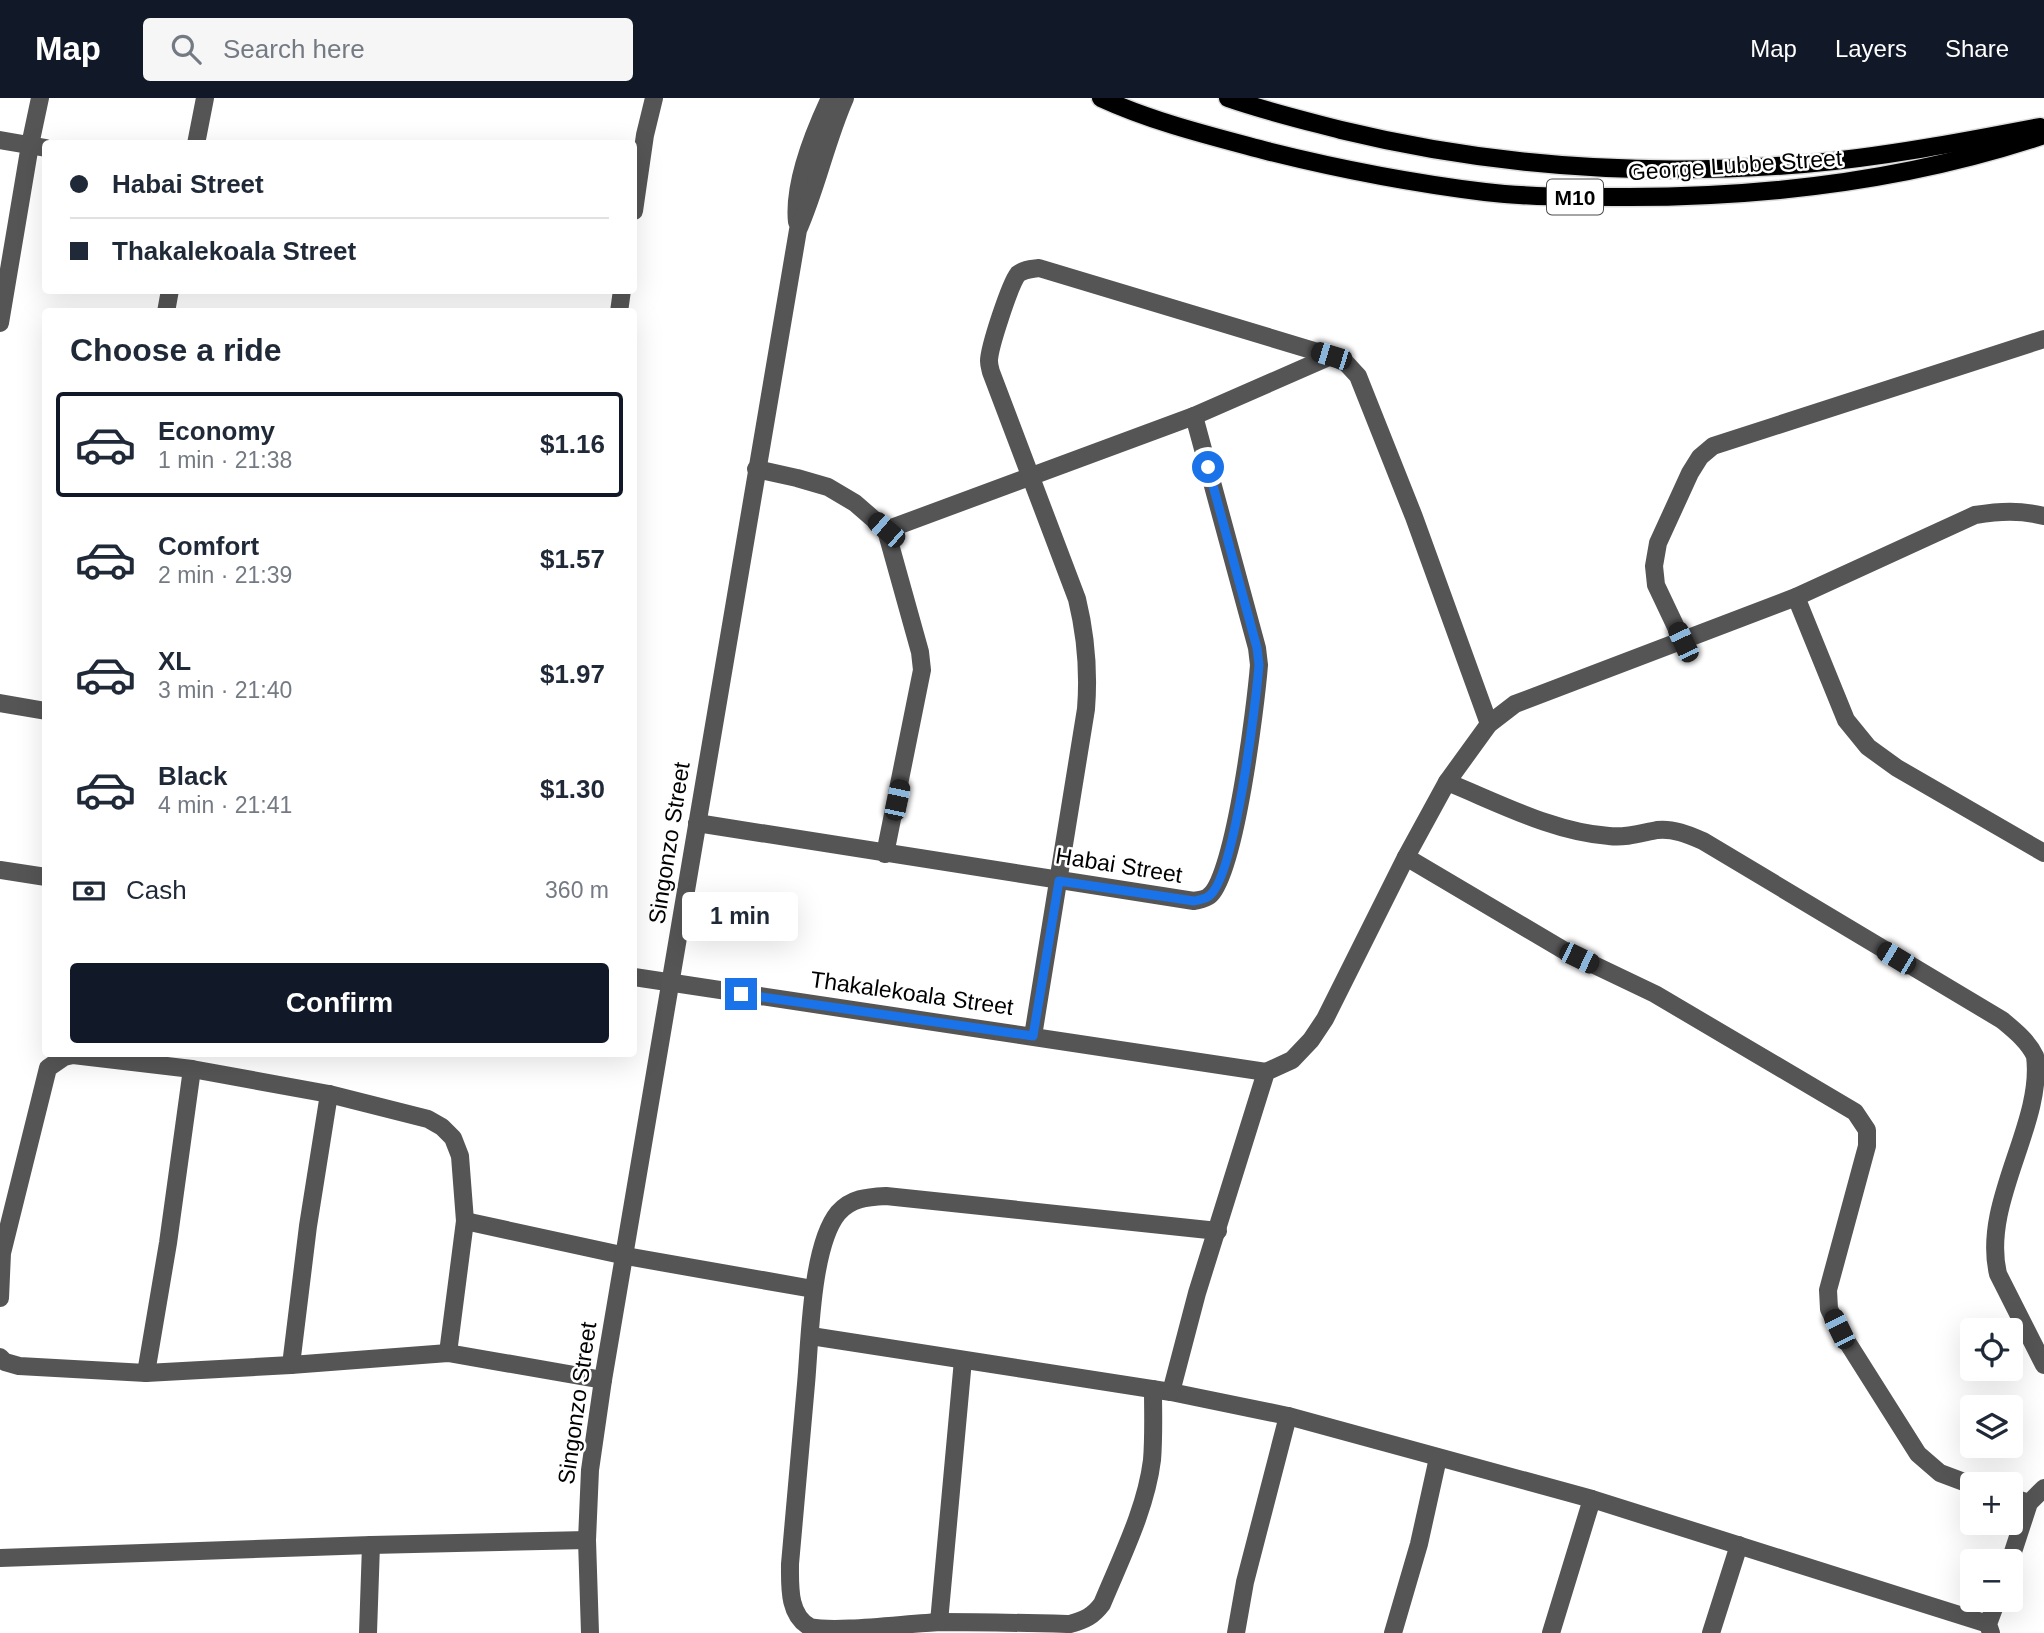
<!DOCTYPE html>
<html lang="en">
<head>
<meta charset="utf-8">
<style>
  :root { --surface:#fff; --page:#f6f6f7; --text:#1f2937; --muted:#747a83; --line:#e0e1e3; --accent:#111827 }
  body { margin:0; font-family:Arial,sans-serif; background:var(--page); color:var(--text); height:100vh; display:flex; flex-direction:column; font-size:26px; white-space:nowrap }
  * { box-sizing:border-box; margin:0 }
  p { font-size:23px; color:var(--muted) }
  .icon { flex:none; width:38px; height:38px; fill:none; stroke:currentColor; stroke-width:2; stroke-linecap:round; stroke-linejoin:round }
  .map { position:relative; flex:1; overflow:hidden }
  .sheet { position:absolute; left:42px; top:210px; width:595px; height:749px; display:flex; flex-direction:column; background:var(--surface); border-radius:7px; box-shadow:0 7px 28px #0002 }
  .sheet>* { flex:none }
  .top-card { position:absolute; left:42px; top:42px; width:595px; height:154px; border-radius:7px; box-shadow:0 7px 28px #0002; display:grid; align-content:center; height:154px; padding:0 28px; background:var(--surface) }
  .tools { position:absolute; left:1960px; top:1220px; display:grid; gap:14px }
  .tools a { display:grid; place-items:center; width:63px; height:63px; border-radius:7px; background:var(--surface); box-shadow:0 7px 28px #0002; font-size:35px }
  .end { position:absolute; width:32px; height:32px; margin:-16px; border:9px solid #1a73e8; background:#fff; box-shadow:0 0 0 4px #fff }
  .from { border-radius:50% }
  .bubble { position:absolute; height:49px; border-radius:7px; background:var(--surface); box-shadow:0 7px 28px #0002; font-size:23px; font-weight:700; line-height:49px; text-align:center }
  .car { position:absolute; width:21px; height:42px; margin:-21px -10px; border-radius:9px; box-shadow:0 0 5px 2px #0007; background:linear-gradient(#222 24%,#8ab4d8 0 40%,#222 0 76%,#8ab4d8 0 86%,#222 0) }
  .top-card b { display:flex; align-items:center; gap:24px; height:66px; font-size:26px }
  .top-card b+b { border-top:2px solid var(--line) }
  .top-card i { width:18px; height:18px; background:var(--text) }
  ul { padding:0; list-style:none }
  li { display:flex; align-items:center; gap:21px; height:105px; margin:0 14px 10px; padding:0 14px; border:4px solid transparent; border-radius:7px }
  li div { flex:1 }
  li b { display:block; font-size:26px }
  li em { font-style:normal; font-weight:700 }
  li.selected { border-color:var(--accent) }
  li>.icon { width:63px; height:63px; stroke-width:1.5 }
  h2 { padding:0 28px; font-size:32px; line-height:84px }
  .pay { display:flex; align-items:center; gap:18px; height:77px; padding:0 28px; font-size:26px }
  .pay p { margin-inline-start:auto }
  .action { display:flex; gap:14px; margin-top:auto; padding:14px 28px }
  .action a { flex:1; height:80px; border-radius:7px; background:var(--accent); color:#fff; font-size:28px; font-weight:700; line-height:80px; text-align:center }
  header { display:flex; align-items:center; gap:42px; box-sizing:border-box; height:98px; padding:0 35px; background:var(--accent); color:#fff }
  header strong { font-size:33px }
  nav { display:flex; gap:38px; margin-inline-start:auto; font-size:24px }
  .search { width:490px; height:63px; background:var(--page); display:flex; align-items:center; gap:18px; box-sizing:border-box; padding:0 24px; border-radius:7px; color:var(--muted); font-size:26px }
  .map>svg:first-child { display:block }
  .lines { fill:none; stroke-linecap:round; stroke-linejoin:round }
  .major-casing { stroke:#dbdbdb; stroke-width:21 }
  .minor { stroke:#555; stroke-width:18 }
  .major { stroke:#000; stroke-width:18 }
  .route { stroke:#1a73e8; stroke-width:9 }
  .labels { text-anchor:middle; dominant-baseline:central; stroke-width:5; stroke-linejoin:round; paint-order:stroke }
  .shield { fill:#fff; stroke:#4c4c4c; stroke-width:2 }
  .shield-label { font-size:21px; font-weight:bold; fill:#000 }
  .street-label { font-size:23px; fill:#000; stroke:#fff }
</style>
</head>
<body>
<header>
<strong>Map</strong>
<div class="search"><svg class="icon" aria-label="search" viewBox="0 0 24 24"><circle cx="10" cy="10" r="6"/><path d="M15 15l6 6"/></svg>Search here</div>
<nav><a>Map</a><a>Layers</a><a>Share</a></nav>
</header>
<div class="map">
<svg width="2044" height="1535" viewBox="0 0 2044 1535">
  <rect width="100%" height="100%" fill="#fff"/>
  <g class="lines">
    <!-- major casing -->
    <g class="major-casing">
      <g id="major">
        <path d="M1101,0C1153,24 1211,38 1267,53C1339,71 1411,85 1485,94C1528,99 1573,99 1617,99C1761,100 1907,83 2044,37"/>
        <path d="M1228,0C1265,13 1303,22 1341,32C1493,69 1648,79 1804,66C1883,59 1962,44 2040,29"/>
      </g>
    </g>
    <!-- minor -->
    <g class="minor">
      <path d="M0,42L46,50"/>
      <path d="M196,46L205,0"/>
      <path d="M634,113L645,37L654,0"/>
      <path d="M797,124C793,87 814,34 830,0"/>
      <path d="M166,214L170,192"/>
      <path d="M619,214L622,192"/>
      <path d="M0,225L30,47L40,0"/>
      <path d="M756,371L797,380L828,389L855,405L886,432L920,554L922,572L885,756"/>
      <path d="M886,432L1194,318L1331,258"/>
      <path d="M1796,499L1846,622L1868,649L1897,670L2044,755"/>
      <path d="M1683,544L1656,487L1654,468L1658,445L1690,375L1700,359L1713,348L2044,241"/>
      <path d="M0,605L46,613"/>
      <path d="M1447,684C1499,705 1553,734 1609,738C1626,740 1641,735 1657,732C1673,730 1689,737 1703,743L2002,922C2014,932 2028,943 2035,958C2044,1026 1981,1104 1998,1176L2044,1267"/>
      <path d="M697,725L1194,803C1198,802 1206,801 1209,798C1235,779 1256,605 1259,567L1257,550L1194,318"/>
      <path d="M1406,759L1565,853L1655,896L1855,1014L1867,1032V1048L1828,1192L1829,1211L1839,1231L1918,1356L1940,1375L1972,1387"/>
      <path d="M0,772L46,779"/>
      <path d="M634,879L1266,974"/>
      <path d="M1033,938L1086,611C1089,573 1086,538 1077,501L991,274C990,270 989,267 989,263C989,250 1010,186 1018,176C1024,171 1032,171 1039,170L1331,258L1346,265L1358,278L1414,419L1489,626"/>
      <path d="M465,1123L626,1158L813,1191"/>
      <path d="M0,1200L2,1155L48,970L64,959L73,957L192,971L329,996L428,1021L442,1029L453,1040L460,1058L465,1123L448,1255"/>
      <path d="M811,1238L1171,1294L1288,1318L1592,1401L1988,1526"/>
      <path d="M0,1259L5,1264L19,1268L146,1275L291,1267L448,1255L603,1282"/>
      <path d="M291,1267L308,1128L329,996"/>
      <path d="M146,1275L168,1145L192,971"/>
      <path d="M1153,1291C1153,1315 1154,1338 1152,1362C1146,1411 1121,1460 1102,1506C1093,1518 1085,1522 1070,1526C1027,1525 985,1524 942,1524C909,1525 837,1535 810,1529C788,1517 790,1488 790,1466C795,1406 801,1346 806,1286C810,1243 811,1148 838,1115C851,1100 867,1099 886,1098L1218,1133"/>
      <path d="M1171,1294L1197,1195L1266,974L1292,962L1311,942L1325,921L1406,759L1447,684L1489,626L1515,606L1796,499L1975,417C2000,413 2020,412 2044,418"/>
      <path d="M2011,1399L2029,1405"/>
      <path d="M0,1460L371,1447L587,1442"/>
      <path d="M2010,1463L2029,1405L2044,1390"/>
      <path d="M939,1524L963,1262"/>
      <path d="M368,1535L371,1447"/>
      <path d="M590,1535L587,1442L590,1372L603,1282L798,132C817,89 826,43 845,0"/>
      <path d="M1236,1535L1245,1484L1288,1318"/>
      <path d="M1393,1535L1419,1446L1438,1360"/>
      <path d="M1551,1535L1592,1401"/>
      <path d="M1711,1535L1739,1447"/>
      <path d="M1991,1535L1988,1526L1997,1502"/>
    </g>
    <!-- major -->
    <use href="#major" class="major"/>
  </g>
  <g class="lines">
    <!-- route -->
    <path class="route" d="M741,896L1033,938L1059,783L1194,803C1198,802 1206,801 1209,798C1235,779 1256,604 1259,567L1257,550L1208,369"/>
  </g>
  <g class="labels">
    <!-- shield labels -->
    <rect class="shield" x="1547" y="81.5" width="56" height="35" rx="5"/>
    <g class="shield-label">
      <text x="1575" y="99">M10</text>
    </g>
    <!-- street labels -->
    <g class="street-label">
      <text transform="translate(1735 67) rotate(-4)">George Lubbe Street</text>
      <text transform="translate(669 745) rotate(-81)">Singonzo Street</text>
      <text transform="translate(1119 767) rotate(9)">Habai Street</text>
      <text transform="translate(912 895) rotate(8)">Thakalekoala Street</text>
      <text transform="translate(577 1305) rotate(-82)">Singonzo Street</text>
    </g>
  </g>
</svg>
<div class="tools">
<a><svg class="icon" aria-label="locate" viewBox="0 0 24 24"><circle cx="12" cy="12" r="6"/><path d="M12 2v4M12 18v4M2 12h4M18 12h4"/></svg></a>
<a><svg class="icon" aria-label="layers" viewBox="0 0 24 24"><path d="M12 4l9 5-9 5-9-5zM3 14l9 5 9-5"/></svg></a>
<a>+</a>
<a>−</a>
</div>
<i class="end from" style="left:1208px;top:369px"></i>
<i class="end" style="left:741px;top:896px"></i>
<div class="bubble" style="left:682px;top:794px;width:116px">1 min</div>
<i class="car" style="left:1331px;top:258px;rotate:287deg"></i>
<i class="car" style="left:886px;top:432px;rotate:311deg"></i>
<i class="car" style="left:1683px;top:544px;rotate:335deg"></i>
<i class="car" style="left:897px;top:702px;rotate:12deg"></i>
<i class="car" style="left:1579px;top:860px;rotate:116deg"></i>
<i class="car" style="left:1896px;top:860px;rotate:301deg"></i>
<i class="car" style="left:1839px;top:1231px;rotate:334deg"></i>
<div class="top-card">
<b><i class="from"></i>Habai Street</b>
<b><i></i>Thakalekoala Street</b>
</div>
<section class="sheet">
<h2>Choose a ride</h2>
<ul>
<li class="selected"><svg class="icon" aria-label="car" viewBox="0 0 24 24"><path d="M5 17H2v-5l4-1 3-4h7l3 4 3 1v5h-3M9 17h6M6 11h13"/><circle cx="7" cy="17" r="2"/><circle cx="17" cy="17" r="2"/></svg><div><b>Economy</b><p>1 min · 21:38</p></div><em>$1.16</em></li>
<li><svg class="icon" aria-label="car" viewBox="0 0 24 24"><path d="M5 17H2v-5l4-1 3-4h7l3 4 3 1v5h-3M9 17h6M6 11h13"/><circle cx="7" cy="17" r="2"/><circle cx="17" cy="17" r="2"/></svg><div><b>Comfort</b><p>2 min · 21:39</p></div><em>$1.57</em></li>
<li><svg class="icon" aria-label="car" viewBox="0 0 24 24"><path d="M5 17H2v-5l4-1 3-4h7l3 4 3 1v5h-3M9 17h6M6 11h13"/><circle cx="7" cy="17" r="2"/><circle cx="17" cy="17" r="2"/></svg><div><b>XL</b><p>3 min · 21:40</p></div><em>$1.97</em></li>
<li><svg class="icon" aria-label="car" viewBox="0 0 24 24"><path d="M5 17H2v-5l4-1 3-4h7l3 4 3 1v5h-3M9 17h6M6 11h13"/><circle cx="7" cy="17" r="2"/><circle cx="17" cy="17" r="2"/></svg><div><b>Black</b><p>4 min · 21:41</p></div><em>$1.30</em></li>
</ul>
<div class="pay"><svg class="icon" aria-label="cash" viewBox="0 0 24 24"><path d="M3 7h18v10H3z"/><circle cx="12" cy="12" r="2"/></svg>Cash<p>360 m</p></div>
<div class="action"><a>Confirm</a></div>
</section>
</div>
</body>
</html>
